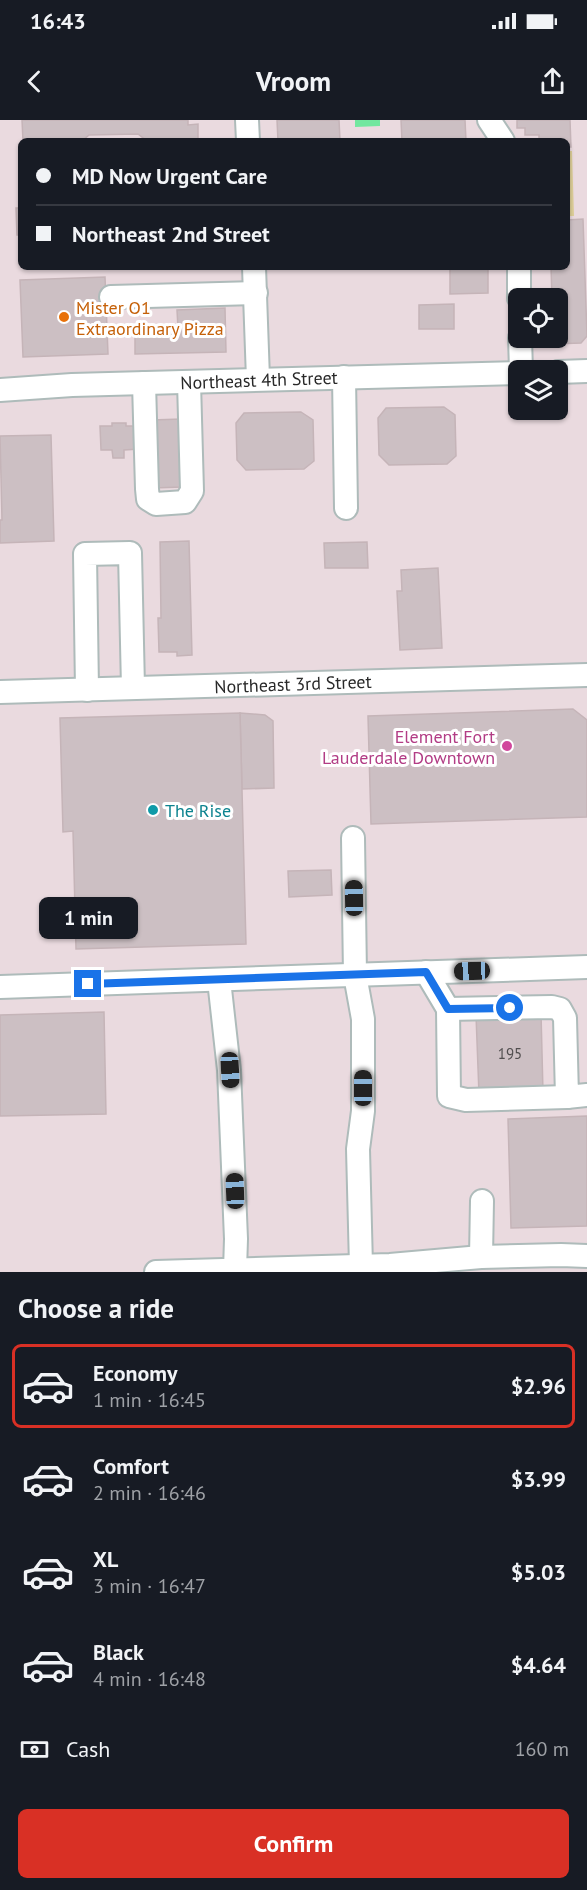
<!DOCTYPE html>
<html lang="en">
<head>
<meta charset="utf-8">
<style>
  :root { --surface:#171b24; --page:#242831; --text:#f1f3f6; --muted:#9ea1a6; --line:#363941; --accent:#d93025 }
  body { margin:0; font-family:"PT Sans",sans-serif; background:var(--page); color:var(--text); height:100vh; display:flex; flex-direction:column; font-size:22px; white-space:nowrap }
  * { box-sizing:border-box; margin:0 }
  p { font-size:20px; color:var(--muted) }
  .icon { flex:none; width:33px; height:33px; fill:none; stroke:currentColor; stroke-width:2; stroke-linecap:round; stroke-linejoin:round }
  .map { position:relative; height:1152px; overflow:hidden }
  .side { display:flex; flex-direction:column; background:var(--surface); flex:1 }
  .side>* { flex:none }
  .guide { position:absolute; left:18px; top:18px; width:552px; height:132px; border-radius:9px; box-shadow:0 2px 4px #0004; display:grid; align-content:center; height:132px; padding:0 18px; background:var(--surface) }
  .controls { position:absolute; left:508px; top:168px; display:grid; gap:12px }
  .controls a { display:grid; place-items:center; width:60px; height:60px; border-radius:9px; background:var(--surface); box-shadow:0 2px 4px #0004; font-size:30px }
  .end { position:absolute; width:27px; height:27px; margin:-14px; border:8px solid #1a73e8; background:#fff; box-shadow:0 0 0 3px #fff }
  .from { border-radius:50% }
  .bubble { position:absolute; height:42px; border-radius:9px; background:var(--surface); box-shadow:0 2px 4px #0004; font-size:20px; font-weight:800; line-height:42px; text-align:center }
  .car { position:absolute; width:18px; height:36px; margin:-18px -9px; border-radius:8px; box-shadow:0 0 4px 2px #0007; background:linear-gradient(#222 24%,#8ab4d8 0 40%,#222 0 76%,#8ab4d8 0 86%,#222 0) }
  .guide b { display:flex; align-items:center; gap:21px; height:57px; font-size:22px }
  .guide b+b { border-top:2px solid var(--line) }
  .guide i { width:15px; height:15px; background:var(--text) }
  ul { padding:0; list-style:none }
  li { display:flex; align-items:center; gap:18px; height:84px; margin:0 12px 9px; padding:0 6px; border:3px solid transparent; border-radius:9px }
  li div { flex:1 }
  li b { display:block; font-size:22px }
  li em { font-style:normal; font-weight:800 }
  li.selected { border-color:var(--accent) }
  li>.icon { width:54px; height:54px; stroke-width:1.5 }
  h2 { padding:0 18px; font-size:27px; line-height:72px }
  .pay { display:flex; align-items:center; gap:15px; height:66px; padding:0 18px; font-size:22px }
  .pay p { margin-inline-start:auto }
  .action { display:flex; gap:12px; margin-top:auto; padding:12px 18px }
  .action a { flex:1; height:69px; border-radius:9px; background:var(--accent); color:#fff; font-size:24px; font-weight:800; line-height:69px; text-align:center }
  .status { display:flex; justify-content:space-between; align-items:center; height:42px; padding:0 30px; background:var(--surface); direction:ltr }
  .status svg { height:16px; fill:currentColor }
  header { display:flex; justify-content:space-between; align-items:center; height:78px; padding:0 18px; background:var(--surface); font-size:27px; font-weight:800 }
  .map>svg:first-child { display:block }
  .green { fill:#decf99 }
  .water { fill:#72e79f }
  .building { fill:#ccbfc3; stroke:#c5b4b8; stroke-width:1.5 }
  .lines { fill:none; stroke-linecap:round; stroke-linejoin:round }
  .minor-casing { stroke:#aebbba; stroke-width:26 }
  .path { stroke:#fff; stroke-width:3; stroke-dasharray:4.5 3; stroke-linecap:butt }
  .minor { stroke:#fff; stroke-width:22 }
  .route { stroke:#1a73e8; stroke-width:8 }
  .food-dot { fill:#e8710a; stroke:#fff; stroke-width:2 }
  .hotel-dot { fill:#d1479c; stroke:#fff; stroke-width:2 }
  .culture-dot { fill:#0f9aa8; stroke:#fff; stroke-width:2 }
  .labels { text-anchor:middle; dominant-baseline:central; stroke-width:6; stroke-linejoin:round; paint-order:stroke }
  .number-label { font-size:15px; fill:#514e4f }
  .food-label { font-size:18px; fill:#c56008; stroke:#fff; text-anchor:start }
  .street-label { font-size:18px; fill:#282828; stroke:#fff }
  .hotel-label { font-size:18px; fill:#b23c85; stroke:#fff; text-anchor:end }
  .culture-label { font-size:18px; fill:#0d838f; stroke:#fff; text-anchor:start }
</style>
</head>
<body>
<div class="status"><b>16:43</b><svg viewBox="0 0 49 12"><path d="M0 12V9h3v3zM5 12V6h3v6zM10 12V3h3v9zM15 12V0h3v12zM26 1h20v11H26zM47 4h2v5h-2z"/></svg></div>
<header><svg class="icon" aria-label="back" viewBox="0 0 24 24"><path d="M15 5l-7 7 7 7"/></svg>Vroom<svg class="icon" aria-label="share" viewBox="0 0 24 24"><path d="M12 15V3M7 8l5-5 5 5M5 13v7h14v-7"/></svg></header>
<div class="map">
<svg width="587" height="1152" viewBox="0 0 587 1152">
  <rect width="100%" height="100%" fill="#eadadf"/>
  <!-- green -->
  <path class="green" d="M567,31H572L574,96H567Z"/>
  <!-- water -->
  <path class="water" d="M355,0H380V6L355,7Z"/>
  <!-- building -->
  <g class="building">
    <path d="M22,0H188V5L198,4V21H147L138,14L89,15L82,21H23Z"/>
    <path d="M277,0H339L340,21H278Z"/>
    <path d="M401,0H465L466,21H402Z"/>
    <path d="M517,0H570L571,27H567V21H539V15H525V8H517Z"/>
    <path d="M16,88H21V115H17Z"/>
    <path d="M583,99L587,216L581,223L553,224V218H558V178H552L551,147H567V100Z"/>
    <path d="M450,147H488V173L450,174Z"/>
    <path d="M105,157L108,234L23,237L20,160Z"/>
    <path d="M454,184V209H419V185Z"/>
    <path d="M225,188L226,232L135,234V209L178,208L177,190Z"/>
    <path d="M444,287L455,295L456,336L447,344L389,345L379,335L378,298L386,288Z"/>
    <path d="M301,292L313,300L314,341L304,349L246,350L237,340L236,303L244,293Z"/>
    <path d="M181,299L182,367L153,368L152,300Z"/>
    <path d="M112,303H126V306H138L139,329L124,330V338H113L112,330H101L100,306H112Z"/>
    <path d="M51,315L54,421L0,423V400H2L0,316Z"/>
    <path d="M189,421L192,535L177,536V532H159L158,498H161L160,422Z"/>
    <path d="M367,422L368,448H325L324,423Z"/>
    <path d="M438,448L442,528L400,530L397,471H402L401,450Z"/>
    <path d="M573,589L587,600V697L371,704L368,596Z"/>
    <path d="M240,593L265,595L273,601L274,668L242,669Z"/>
    <path d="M240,593L246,824L76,829L73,711L63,712L60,598Z"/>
    <path d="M331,750L332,775L289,777L288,751Z"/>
    <path d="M104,892L106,994L0,996V895Z"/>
    <path d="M541,893L543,972L479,974L476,895Z"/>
    <path d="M587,996V1106L511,1108L508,999Z"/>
  </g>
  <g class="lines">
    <!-- minor casing -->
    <g class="minor-casing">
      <g id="minor">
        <path d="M247,0L248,21"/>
        <path d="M489,0L503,21"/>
        <path d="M254,147L258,259"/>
        <path d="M519,147V178"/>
        <path d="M111,177L256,173"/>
        <path d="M520,218L521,250"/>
        <path d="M558,252L587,251"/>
        <path d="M344,257L346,388"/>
        <path d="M144,263L147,369L148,379L156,384L185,382L192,371L189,262"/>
        <path d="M0,270L72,265L519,253"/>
        <path d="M87,570L85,434L130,433L133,568"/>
        <path d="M0,572L587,555"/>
        <path d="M353,718L355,855L363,899V991L358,1029L361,1146"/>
        <path d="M426,852L448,889L449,976L466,980L567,977"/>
        <path d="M219,860L229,950L236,1119L235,1150"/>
        <path d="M0,867L587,847"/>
        <path d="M448,889L552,887L560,889L565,898L567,977L587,975"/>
        <path d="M481,1137L482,1081"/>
        <path d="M156,1152L390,1145L481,1137L561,1135L587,1136"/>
      </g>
    </g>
    <!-- path -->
    <path class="path" d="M567,55V88"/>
    <!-- minor -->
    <use href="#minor" class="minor"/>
  </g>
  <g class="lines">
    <!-- route -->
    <path class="route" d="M88,864L426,852L448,889L510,888"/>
  </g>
  <!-- markers -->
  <circle class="food-dot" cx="64" cy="197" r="6"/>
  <circle class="hotel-dot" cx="507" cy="626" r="6"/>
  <circle class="culture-dot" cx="153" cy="690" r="6"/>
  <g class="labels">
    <!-- number labels -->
    <g class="number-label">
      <text x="510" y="933">195</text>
    </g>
    <!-- food labels -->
    <g class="food-label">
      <text x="76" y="187">Mister O1<tspan x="76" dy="21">Extraordinary Pizza</tspan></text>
    </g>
    <!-- street labels -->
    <g class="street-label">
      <text transform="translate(259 260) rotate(-2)">Northeast 4th Street</text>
      <text transform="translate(293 564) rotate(-2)">Northeast 3rd Street</text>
    </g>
    <!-- hotel labels -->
    <g class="hotel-label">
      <text x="495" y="616">Element Fort<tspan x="495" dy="21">Lauderdale Downtown</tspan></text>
    </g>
    <!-- culture labels -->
    <g class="culture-label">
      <text x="165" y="690">The Rise</text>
    </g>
  </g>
</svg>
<div class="controls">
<a><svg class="icon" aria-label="locate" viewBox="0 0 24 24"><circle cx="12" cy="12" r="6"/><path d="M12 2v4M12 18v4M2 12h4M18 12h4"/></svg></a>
<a><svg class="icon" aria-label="layers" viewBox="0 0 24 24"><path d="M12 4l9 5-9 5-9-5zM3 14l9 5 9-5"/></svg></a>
</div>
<i class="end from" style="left:510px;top:888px"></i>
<i class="end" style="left:88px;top:864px"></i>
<div class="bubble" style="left:39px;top:777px;width:99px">1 min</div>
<i class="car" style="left:354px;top:778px;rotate:359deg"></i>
<i class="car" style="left:472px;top:851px;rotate:268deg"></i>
<i class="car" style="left:230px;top:950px;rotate:177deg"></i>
<i class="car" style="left:363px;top:968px;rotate:0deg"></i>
<i class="car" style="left:235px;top:1071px;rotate:358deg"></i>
<div class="guide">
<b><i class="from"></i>MD Now Urgent Care</b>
<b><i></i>Northeast 2nd Street</b>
</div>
</div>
<section class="side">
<h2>Choose a ride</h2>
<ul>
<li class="selected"><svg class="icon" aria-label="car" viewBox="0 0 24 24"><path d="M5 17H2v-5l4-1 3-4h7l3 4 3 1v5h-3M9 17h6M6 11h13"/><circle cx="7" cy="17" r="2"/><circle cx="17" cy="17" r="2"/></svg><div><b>Economy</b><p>1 min · 16:45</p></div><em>$2.96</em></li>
<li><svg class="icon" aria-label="car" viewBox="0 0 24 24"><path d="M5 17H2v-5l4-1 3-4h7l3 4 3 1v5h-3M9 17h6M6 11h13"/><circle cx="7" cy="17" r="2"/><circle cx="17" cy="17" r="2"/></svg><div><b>Comfort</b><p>2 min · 16:46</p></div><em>$3.99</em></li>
<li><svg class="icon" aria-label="car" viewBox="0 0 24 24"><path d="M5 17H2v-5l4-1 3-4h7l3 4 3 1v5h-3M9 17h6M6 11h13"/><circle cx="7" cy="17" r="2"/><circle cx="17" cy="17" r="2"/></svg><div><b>XL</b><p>3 min · 16:47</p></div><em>$5.03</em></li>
<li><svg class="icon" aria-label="car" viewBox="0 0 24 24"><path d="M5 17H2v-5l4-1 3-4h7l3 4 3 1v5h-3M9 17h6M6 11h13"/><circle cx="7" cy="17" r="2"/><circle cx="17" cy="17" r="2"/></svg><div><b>Black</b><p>4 min · 16:48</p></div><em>$4.64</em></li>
</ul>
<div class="pay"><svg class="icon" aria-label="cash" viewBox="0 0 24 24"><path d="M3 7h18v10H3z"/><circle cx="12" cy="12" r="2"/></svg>Cash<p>160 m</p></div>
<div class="action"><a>Confirm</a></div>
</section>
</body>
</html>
